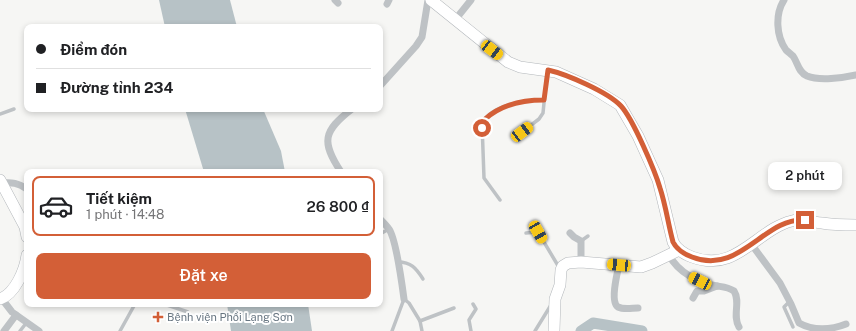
<!DOCTYPE html>
<html lang="vi">
<head>
<meta charset="utf-8">
<style>
  :root { --surface:#fff; --page:#f6f6f6; --text:#202124; --muted:#757577; --line:#e0e0e0; --accent:#d35f37 }
  body { margin:0; font-family:"Public Sans",sans-serif; background:var(--page); color:var(--text); height:100vh; display:flex; flex-direction:column; font-size:15px; white-space:nowrap }
  * { box-sizing:border-box; margin:0 }
  p { font-size:13px; color:var(--muted) }
  .icon { flex:none; width:22px; height:22px; fill:none; stroke:currentColor; stroke-width:2; stroke-linecap:round; stroke-linejoin:round }
  .map { position:relative; flex:1; overflow:hidden }
  .drawer { position:absolute; left:24px; top:169px; width:359px; height:138px; display:flex; flex-direction:column; background:var(--surface); border-radius:8px; box-shadow:0 2px 6px #0003 }
  .drawer>* { flex:none }
  .guide { position:absolute; left:24px; top:24px; width:359px; height:88px; border-radius:8px; box-shadow:0 2px 6px #0003; display:grid; align-content:center; height:88px; padding:0 12px; background:var(--surface) }
  .end { position:absolute; width:18px; height:18px; margin:-9px; border:5px solid #d35f37; background:#fff; box-shadow:0 0 0 2px #fff }
  .from { border-radius:50% }
  .bubble { position:absolute; height:28px; border-radius:8px; background:var(--surface); box-shadow:0 2px 6px #0003; font-size:13px; font-weight:600; line-height:28px; text-align:center }
  .car { position:absolute; width:12px; height:24px; margin:-12px -6px; border-radius:5px; box-shadow:0 0 3px 1px #0007; background:linear-gradient(#f5c518 24%,#345 0 40%,#f5c518 0 76%,#345 0 86%,#f5c518 0) }
  .guide b { display:flex; align-items:center; gap:14px; height:38px; font-size:15px }
  .guide b+b { border-top:1px solid var(--line) }
  .guide i { width:10px; height:10px; background:var(--text) }
  ul { padding:7px 0 0; list-style:none }
  li { display:flex; align-items:center; gap:12px; height:60px; margin:0 8px 6px; padding:0 4px; border:2px solid transparent; border-radius:8px }
  li div { flex:1 }
  li b { display:block; font-size:15px }
  li em { font-style:normal; font-weight:600 }
  li.selected { border-color:var(--accent) }
  li>.icon { width:36px; height:36px; stroke-width:1.5 }
  .button { display:flex; gap:8px; margin-top:auto; padding:8px 12px }
  .button a { flex:1; height:46px; border-radius:8px; background:var(--accent); color:#fff; font-size:16px; font-weight:600; line-height:46px; text-align:center }
  .map>svg:first-child { display:block }
  .water { fill:#b7c2c6 }
  .lines { fill:none; stroke-linecap:round; stroke-linejoin:round }
  .river { stroke:#b7c2c6; stroke-width:11 }
  .secondary-casing { stroke:#b3b7bb; stroke-width:12 }
  .lane { stroke:#bec2c5; stroke-width:3.5 }
  .street { stroke:#bec2c5; stroke-width:7 }
  .secondary { stroke:#fff; stroke-width:11 }
  .route { stroke:#d35f37; stroke-width:5 }
  .poi-dot { fill:#d35f37; stroke:#fff; stroke-width:1.5 }
  .labels { text-anchor:middle; dominant-baseline:central; stroke-width:4; stroke-linejoin:round; paint-order:stroke }
  .poi-label { font-size:11px; fill:#687682; stroke:#fff; text-anchor:start }
</style>
</head>
<body>
<div class="map">
<svg width="856" height="331" viewBox="0 0 856 331">
  <rect width="100%" height="100%" fill="#f6f6f4"/>
  <!-- water -->
  <g class="water">
    <path d="M159,0H230L237,27H165Z"/>
    <path d="M185,109H263L281,151L285,172H204Z"/>
    <path d="M227,304H308L312,331H231Z"/>
  </g>
  <g class="lines">
    <!-- river -->
    <path class="river" d="M581,331L593,323L642,331"/>
    <!-- secondary casing -->
    <g class="secondary-casing">
      <g id="secondary">
        <path d="M431,0L508,62L520,67L556,72L594,89L620,105L638,136L658,180L673,242C677,250 684,254 692,257C736,274 757,229 792,221C802,218 812,222 822,223C833,225 845,225 856,225"/>
        <path d="M0,180L25,227L27,237"/>
        <path d="M0,299C15,294 25,270 27,255"/>
        <path d="M554,331L555,299L560,285L561,270L563,266L568,263L581,262L641,267L652,263L679,250"/>
      </g>
    </g>
    <!-- lane -->
    <g class="lane">
      <path d="M0,114L14,109"/>
      <path d="M522,132L539,119L543,113L547,73"/>
      <path d="M500,200L484,178L482,123C493,104 525,100 544,100"/>
      <path d="M526,233L538,232L560,269"/>
      <path d="M380,234L389,229"/>
      <path d="M581,241L588,236"/>
      <path d="M398,262C411,262 416,268 423,279"/>
      <path d="M790,301L784,307L793,327"/>
      <path d="M164,304L188,312"/>
      <path d="M420,321L422,331"/>
      <path d="M20,331L27,322"/>
      <path d="M120,331L135,304"/>
      <path d="M392,331L404,299L409,303L420,321L454,308"/>
      <path d="M471,331L469,320L476,309L473,304"/>
      <path d="M535,331L551,305"/>
    </g>
    <!-- street -->
    <g class="street">
      <path d="M335,0L338,3"/>
      <path d="M784,0C775,14 776,36 786,50C788,52 791,54 793,56C798,63 798,72 807,76C819,81 843,78 856,75"/>
      <path d="M387,4L389,0"/>
      <path d="M455,20L471,0"/>
      <path d="M380,86L416,46L422,37L428,0"/>
      <path d="M341,172C321,142 323,131 352,109"/>
      <path d="M2,183C12,182 18,183 27,189"/>
      <path d="M380,219C383,222 386,225 389,229C396,239 402,284 404,299"/>
      <path d="M570,233L574,237L581,241V262"/>
      <path d="M752,245L780,283L791,304L799,323C813,331 831,330 846,324"/>
      <path d="M669,255C678,272 698,283 717,286C724,287 728,287 734,291C741,302 732,315 739,327"/>
      <path d="M619,265C617,274 610,302 618,307C624,310 632,308 638,308"/>
      <path d="M693,298L697,291H704L717,286"/>
      <path d="M2,299L12,312L39,331"/>
      <path d="M4,331L16,315"/>
    </g>
    <!-- secondary -->
    <use href="#secondary" class="secondary"/>
  </g>
  <g class="lines">
    <!-- route -->
    <path class="route" d="M482,128L484,120C501,104 522,100 544,100L548,70C566,74 608,92 621,106C633,119 655,171 660,188C666,206 668,224 673,242C677,250 684,254 692,257C740,276 764,217 805,220"/>
  </g>
  <!-- markers -->
  <path class="poi-dot" d="M156 311h4v4h4v4h-4v4h-4v-4h-4v-4h4z"/>
  <g class="labels">
    <!-- poi labels -->
    <g class="poi-label">
      <text x="167" y="317">Bệnh viện Phổi Lạng Sơn</text>
    </g>
  </g>
</svg>
<i class="end from" style="left:482px;top:128px"></i>
<i class="end" style="left:805px;top:220px"></i>
<div class="bubble" style="left:768px;top:162px;width:74px">2 phút</div>
<i class="car" style="left:492px;top:50px;rotate:127deg"></i>
<i class="car" style="left:522px;top:132px;rotate:53deg"></i>
<i class="car" style="left:538px;top:232px;rotate:150deg"></i>
<i class="car" style="left:619px;top:265px;rotate:275deg"></i>
<i class="car" style="left:700px;top:281px;rotate:296deg"></i>
<div class="guide">
<b><i class="from"></i>Điểm đón</b>
<b><i></i>Đường tỉnh 234</b>
</div>
<section class="drawer">
<ul>
<li class="selected"><svg class="icon" aria-label="car" viewBox="0 0 24 24"><path d="M5 17H2v-5l4-1 3-4h7l3 4 3 1v5h-3M9 17h6M6 11h13"/><circle cx="7" cy="17" r="2"/><circle cx="17" cy="17" r="2"/></svg><div><b>Tiết kiệm</b><p>1 phút · 14:48</p></div><em>26 800 ₫</em></li>
</ul>
<div class="button"><a>Đặt xe</a></div>
</section>
</div>
</body>
</html>
